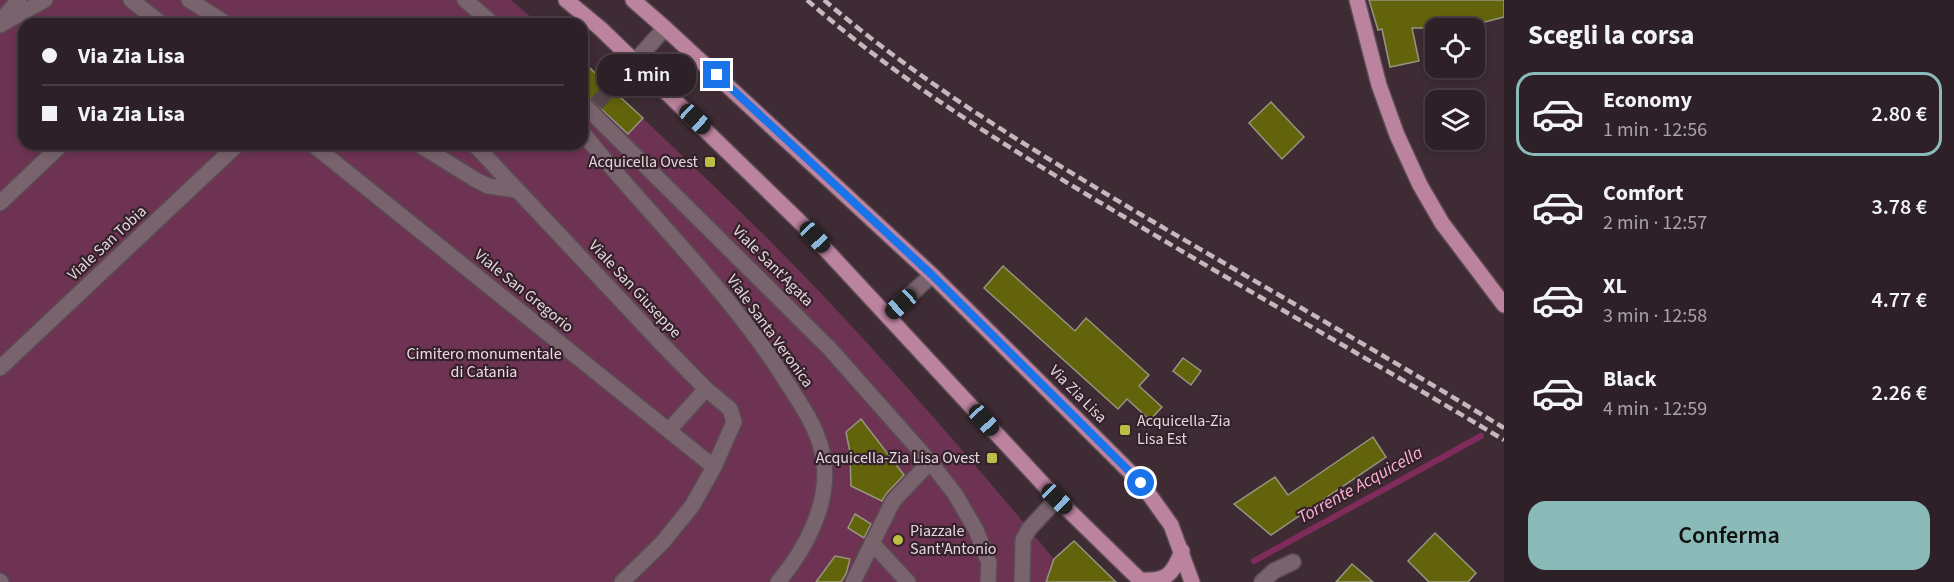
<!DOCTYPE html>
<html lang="it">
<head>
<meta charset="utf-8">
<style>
  :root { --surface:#2e2027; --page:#36282f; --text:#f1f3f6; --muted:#a7a3a7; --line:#493e44; --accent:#8bbbb9 }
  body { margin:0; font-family:"Source Sans 3",sans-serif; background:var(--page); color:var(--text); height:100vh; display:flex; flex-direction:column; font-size:22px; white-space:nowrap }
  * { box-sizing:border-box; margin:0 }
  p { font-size:20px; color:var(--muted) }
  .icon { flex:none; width:33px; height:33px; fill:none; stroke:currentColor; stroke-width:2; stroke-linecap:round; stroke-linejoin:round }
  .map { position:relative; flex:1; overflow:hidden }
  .side { display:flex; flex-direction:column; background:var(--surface); width:450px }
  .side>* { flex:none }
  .banner { position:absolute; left:18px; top:18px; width:570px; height:132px; border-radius:18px; box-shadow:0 3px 9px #0003,0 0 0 2px var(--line); display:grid; align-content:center; height:132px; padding:0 24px; background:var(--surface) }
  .fabs { position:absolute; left:1425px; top:18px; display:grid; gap:12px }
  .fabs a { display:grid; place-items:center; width:60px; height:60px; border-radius:12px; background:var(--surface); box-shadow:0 3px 9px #0003,0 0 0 2px var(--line); font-size:30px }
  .end { position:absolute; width:27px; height:27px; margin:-14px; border:8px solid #1a73e8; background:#fff; box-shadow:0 0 0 3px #fff }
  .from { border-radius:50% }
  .bubble { position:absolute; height:42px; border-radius:18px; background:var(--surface); box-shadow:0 3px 9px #0003,0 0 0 2px var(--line); font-size:20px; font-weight:600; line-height:42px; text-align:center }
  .car { position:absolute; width:18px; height:36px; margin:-18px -9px; border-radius:8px; box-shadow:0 0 4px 2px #0007; background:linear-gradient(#222 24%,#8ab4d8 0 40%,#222 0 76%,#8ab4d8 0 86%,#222 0) }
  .banner b { display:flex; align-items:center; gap:21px; height:57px; font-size:22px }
  .banner b+b { border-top:2px solid var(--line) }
  .banner i { width:15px; height:15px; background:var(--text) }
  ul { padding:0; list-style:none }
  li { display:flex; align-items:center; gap:18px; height:84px; margin:0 12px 9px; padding:0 12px; border:3px solid transparent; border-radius:18px }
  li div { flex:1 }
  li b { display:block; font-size:22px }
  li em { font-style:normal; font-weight:600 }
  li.on { border-color:var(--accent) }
  li>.icon { width:54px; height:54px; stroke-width:1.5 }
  h2 { padding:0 24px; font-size:27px; line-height:72px }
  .primary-button { display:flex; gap:12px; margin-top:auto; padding:12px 24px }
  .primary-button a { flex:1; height:69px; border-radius:18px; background:var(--accent); color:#111; font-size:24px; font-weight:600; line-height:69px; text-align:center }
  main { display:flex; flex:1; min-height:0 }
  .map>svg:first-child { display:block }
  .green { fill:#6e3353 }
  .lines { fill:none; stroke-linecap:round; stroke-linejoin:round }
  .stream { stroke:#7f2b5b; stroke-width:6 }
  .building { fill:#62630a; stroke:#959680; stroke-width:1.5 }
  .minor-tunnel { stroke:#57454d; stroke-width:15; stroke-dasharray:15 8; stroke-linecap:butt }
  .minor-casing { stroke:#5a4a52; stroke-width:18 }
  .major-casing { stroke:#5a4a52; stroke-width:18 }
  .minor { stroke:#79636d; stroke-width:15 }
  .major { stroke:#bc839f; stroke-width:15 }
  .rail { stroke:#c5b7bd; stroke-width:4.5; stroke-dasharray:9 4.5; stroke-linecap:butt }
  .route { stroke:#1a73e8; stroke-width:8 }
  .poi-dot { fill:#bcbf44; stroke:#34212a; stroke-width:2 }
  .labels { text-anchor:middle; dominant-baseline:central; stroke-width:4.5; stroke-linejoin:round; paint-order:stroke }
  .poi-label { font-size:16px; fill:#e4d7dd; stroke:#34212a; text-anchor:end }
  .street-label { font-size:16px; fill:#e4d7dd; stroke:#34212a }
  .park-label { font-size:16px; fill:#f2d9e4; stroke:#34212a }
  .water-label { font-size:18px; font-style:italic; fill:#fbb2d6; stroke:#34212a }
</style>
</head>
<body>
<main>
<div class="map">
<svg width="1504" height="582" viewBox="0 0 1504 582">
  <rect width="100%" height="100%" fill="#3e2b34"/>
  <!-- green -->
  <path class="green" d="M0,0H511L539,24H24V144H582V61C662,136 741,210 817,289C899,376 978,467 1054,559L1045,582H0Z"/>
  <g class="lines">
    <!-- stream -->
    <path class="stream" d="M1254,561L1481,436"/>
  </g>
  <!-- building -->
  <g class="building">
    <path d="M1369,0H1504V17L1462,28H1412L1419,61L1390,67L1382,29L1378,30Z"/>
    <path d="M582,61L604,81L601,87L604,95L610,98L618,95L643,118L628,134L582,91Z"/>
    <path d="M1271,102L1304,137L1282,159L1249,123Z"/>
    <path d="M1003,266L1075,331L1086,318L1149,375L1139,386L1162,407L1150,420L1127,399L1118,409L984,288Z"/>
    <path d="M1183,358L1201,371L1191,385L1173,371Z"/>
    <path d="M861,419L904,475L886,494L882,501L851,486L850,452L846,432Z"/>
    <path d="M1373,437L1386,457L1271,535L1234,504L1275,477L1288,495Z"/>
    <path d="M855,514L871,524L864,538L848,528Z"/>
    <path d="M1435,533L1476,573L1468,582H1429L1408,561Z"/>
    <path d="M1074,541L1116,582H1046L1054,559Z"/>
    <path d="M835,556L850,559L846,574L841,582H816Z"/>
    <path d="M1352,564L1373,582H1336Z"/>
  </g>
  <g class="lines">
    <!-- minor-tunnel -->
    <path class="minor-tunnel" d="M596,104L611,88"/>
    <!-- minor casing -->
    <g class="minor-casing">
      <g id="minor">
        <path d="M131,0L162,24"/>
        <path d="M189,0L227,24"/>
        <path d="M465,0L493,24"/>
        <path d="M1,20L19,0"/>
        <path d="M0,25L45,0"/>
        <path d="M611,88L665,28"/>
        <path d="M582,103L830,349L930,462L955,494L976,530L989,563L988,582"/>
        <path d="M582,132C651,218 733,294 791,389C806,412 821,435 824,463C829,506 805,550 778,582"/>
        <path d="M312,144L714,467"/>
        <path d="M418,144L476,180L488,186L516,190"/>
        <path d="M474,144L661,343L706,389L730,409L734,422L714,467L692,506L662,543L622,582"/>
        <path d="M0,203L62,144"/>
        <path d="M888,315L932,275"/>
        <path d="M0,368L238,144"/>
        <path d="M669,430L706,389"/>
        <path d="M872,543L908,582"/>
        <path d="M0,581L1,582"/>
        <path d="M853,582L893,501L930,462"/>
        <path d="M1022,582L1023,540L1029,529L1057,499"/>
        <path d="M1262,582L1274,571L1293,562"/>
      </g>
    </g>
    <!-- major casing -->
    <g class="major-casing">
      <g id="major">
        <path d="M566,0L601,29L803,225L1057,499L1142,582"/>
        <path d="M633,0L665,28L932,275L1141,483L1171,525L1192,582"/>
        <path d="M1357,0L1379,85L1397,135L1420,185L1442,223L1504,305"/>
        <path d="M1140,580C1167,582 1173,574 1182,551"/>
      </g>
    </g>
    <!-- minor -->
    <use href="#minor" class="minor"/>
    <!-- major -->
    <use href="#major" class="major"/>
    <!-- rail -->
    <g class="rail">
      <path d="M807,0C903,84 1012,150 1121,215C1248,291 1377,364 1504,440"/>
      <path d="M824,0C921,83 1031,149 1140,214C1261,285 1384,355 1504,428"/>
    </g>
  </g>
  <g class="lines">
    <!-- route -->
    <path class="route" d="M717,75L932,275L1141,483"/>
  </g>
  <!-- markers -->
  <g class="poi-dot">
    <rect x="704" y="156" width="12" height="12" rx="3"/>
    <rect x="1119" y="424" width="12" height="12" rx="3"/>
    <rect x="986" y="452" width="12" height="12" rx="3"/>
    <circle cx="898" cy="540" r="6"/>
  </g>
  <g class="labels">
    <!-- poi labels -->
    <g class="poi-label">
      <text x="698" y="162">Acquicella Ovest</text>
      <text x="1137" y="421" text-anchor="start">Acquicella-Zia<tspan x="1137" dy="18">Lisa Est</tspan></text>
      <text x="980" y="458">Acquicella-Zia Lisa Ovest</text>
      <text x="910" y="531" text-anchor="start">Piazzale<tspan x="910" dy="18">Sant'Antonio</tspan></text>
    </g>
    <!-- street labels -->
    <g class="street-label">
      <text transform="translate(107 243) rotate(-43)">Viale San Tobia</text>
      <text transform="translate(773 266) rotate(45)">Viale Sant'Agata</text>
      <text transform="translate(635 289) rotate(47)">Viale San Giuseppe</text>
      <text transform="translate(524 291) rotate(39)">Viale San Gregorio</text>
      <text transform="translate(770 331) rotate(54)">Viale Santa Veronica</text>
      <text transform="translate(1078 394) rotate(45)">Via Zia Lisa</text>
    </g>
    <!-- park labels -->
    <g class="park-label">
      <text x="484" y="354">Cimitero monumentale<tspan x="484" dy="18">di Catania</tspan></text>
    </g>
    <!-- water labels -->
    <g class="water-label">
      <text transform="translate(1360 485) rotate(-29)">Torrente Acquicella</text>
    </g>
  </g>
</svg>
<div class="fabs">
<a><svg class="icon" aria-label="locate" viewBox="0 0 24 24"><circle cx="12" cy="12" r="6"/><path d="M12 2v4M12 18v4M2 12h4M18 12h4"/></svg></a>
<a><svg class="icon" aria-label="layers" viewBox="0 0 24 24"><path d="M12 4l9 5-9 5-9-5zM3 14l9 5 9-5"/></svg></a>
</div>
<i class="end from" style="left:1141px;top:483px"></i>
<i class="end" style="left:717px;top:75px"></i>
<div class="bubble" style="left:597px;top:54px;width:99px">1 min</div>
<i class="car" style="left:695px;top:119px;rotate:133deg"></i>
<i class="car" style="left:815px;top:237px;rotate:137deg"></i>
<i class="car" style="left:901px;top:304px;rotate:228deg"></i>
<i class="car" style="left:984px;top:420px;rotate:138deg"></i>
<i class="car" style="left:1057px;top:499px;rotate:134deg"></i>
<div class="banner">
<b><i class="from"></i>Via Zia Lisa</b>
<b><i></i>Via Zia Lisa</b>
</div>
</div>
<section class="side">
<h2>Scegli la corsa</h2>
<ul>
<li class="on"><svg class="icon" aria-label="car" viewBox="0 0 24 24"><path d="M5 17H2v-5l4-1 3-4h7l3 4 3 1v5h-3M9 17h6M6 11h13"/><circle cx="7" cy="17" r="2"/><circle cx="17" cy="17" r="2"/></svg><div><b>Economy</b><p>1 min · 12:56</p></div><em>2.80 €</em></li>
<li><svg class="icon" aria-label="car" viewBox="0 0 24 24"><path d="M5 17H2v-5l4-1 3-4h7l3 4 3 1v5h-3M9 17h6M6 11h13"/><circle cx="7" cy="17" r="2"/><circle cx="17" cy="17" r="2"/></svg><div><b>Comfort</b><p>2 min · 12:57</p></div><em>3.78 €</em></li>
<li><svg class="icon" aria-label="car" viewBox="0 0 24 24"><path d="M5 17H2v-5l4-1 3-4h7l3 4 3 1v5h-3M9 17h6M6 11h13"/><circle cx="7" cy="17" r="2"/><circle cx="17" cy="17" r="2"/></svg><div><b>XL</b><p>3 min · 12:58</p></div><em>4.77 €</em></li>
<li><svg class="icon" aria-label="car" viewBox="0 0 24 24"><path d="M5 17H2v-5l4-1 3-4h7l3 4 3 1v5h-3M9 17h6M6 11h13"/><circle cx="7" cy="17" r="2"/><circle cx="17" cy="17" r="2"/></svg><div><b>Black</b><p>4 min · 12:59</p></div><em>2.26 €</em></li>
</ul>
<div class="primary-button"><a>Conferma</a></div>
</section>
</main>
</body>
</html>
